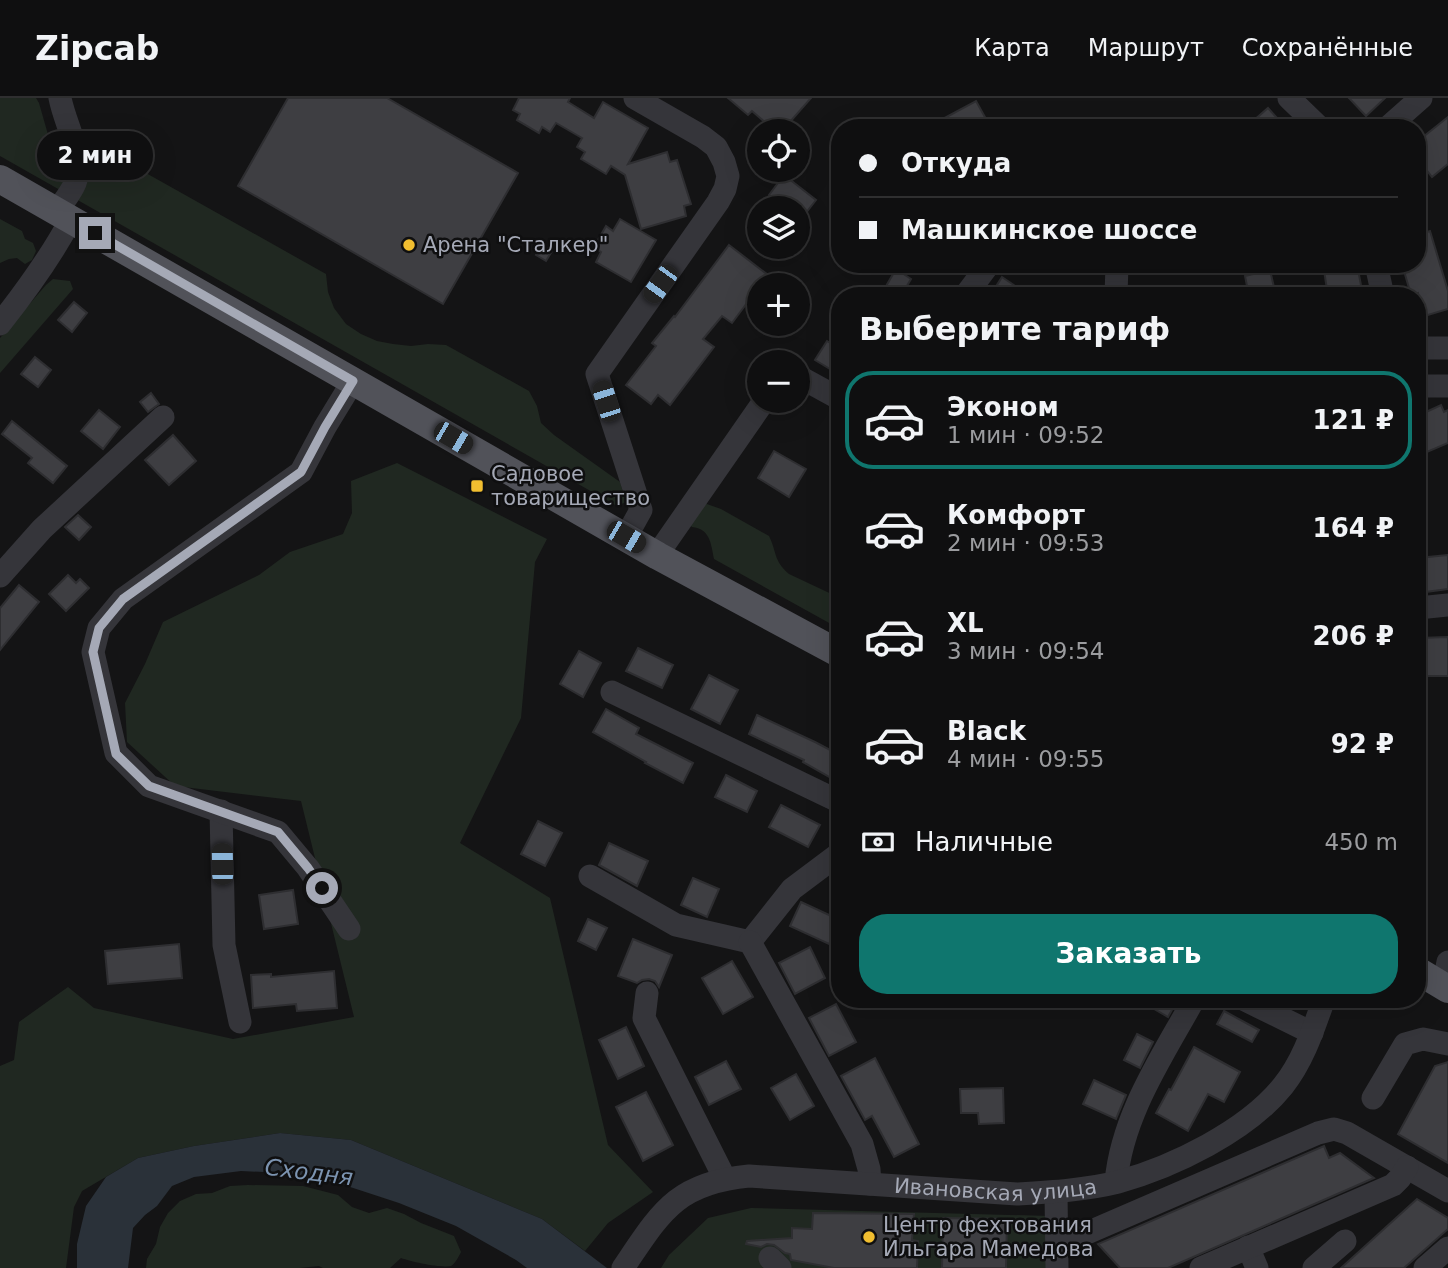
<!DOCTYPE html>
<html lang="ru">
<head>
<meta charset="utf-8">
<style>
  :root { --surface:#0f0f10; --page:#181819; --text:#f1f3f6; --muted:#9b9c9f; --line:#2f2f30; --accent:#0f766e }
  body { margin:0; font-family:"DejaVu Sans",sans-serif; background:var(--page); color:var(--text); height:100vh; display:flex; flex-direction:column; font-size:26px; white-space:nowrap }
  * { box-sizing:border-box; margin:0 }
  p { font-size:23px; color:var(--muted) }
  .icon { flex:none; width:38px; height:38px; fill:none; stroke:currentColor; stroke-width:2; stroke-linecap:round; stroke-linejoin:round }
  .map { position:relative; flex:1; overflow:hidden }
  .panel { position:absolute; left:831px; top:189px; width:595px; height:721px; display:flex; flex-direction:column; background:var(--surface); border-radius:28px; box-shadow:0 7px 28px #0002,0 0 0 2px var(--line) }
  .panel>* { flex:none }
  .top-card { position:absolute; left:831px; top:21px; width:595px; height:154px; border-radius:28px; box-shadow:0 7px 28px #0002,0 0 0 2px var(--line); display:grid; align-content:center; height:154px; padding:0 28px; background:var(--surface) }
  .tools { position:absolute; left:747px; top:21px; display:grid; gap:14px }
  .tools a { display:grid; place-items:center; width:63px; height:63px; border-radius:50%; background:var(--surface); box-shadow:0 7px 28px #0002,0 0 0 2px var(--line); font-size:35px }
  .end { position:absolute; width:32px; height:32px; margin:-16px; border:9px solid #a5a9b6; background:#111; box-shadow:0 0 0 4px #111 }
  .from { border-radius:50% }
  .bubble { position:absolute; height:49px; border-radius:24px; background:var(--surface); box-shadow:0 7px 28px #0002,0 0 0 2px var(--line); font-size:23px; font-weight:800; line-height:49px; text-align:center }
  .car { position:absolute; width:21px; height:42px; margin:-21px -10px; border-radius:9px; box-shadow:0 0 5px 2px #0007; background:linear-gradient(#222 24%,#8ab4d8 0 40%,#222 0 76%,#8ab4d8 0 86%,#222 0) }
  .top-card b { display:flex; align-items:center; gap:24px; height:66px; font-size:26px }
  .top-card b+b { border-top:2px solid var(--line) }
  .top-card i { width:18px; height:18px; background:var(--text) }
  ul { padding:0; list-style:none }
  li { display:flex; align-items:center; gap:21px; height:98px; margin:0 14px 10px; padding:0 14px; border:4px solid transparent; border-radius:28px }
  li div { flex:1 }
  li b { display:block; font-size:26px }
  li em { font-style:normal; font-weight:800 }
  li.current { border-color:var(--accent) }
  li>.icon { width:63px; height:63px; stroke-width:1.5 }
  h2 { padding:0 28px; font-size:32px; line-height:84px }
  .pay { display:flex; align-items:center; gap:18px; height:77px; padding:0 28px; font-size:26px }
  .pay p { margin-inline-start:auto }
  .action { display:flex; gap:14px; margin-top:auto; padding:14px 28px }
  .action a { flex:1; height:80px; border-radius:28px; background:var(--accent); color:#fff; font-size:28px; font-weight:800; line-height:80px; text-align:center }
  header { display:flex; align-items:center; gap:42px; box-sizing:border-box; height:98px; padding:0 35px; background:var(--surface); border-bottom:2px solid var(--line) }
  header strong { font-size:33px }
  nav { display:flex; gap:38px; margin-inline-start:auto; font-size:24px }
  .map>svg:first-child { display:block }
  .green { fill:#202821 }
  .water { fill:#2a3139 }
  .building { fill:#3e3e42; stroke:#2e2e31; stroke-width:2 }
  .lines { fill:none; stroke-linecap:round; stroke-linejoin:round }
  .minor { stroke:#35353a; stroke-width:23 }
  .major { stroke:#515259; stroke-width:28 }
  .route { stroke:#a5a9b6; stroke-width:9 }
  .poi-dot { fill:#f1be30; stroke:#0f0f10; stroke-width:2.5 }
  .labels { text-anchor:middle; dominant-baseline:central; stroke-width:5; stroke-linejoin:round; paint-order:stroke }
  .poi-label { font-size:21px; fill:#a5a9b6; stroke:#0f0f10; text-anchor:start }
  .street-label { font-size:21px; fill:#a5a9b6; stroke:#0f0f10 }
  .water-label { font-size:23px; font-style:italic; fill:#7c94b1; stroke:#0f0f10 }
</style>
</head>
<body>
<header>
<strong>Zipcab</strong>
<nav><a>Карта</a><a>Маршрут</a><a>Сохранённые</a></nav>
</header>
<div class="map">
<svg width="1448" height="1170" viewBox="0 0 1448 1170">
  <rect width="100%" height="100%" fill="#141415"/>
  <!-- green -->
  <g class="green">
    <path d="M0,0H36L39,5L49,40L73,65H91L105,56L121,61L326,176L328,194L334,210L346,226L361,236L377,243L393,246L411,248L428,246L446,247L529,293L537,308L541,325L554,337L620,384L626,404L617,408L0,58Z"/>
    <path d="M0,121L22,133L25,141L33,145L36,153L32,162L25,166L17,160L9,161L0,165Z"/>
    <path d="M53,181L70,183L73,191L0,275V240L46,187Z"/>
    <path d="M397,365L547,441L535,464L521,620L460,745L550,800L608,1047L653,1094L608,1125L585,1153L542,1121L351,1042L280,1035L194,1048L138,1060L82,1093L74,1109L66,1170H0V968L14,962L19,924L68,889L94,910L233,941L354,919L301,703L175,688L127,644L125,605L145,566L163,524L259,477L290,454L343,436L352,415L351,383Z"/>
    <path d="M704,405L721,411L769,438C777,454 773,462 789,476L840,500V531L714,461C711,445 710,431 692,429L686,423Z"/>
    <path d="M248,1087L303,1088L338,1097L352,1109L369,1115L387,1110L404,1116L421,1125L454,1138L461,1154C459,1158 455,1166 451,1168C440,1170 412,1164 401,1160L390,1170H323L319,1168L299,1170H146L147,1161L156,1146L160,1129L168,1115L180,1103L196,1096L212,1095L230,1088Z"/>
    <path d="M751,1110L1050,1118V1170H661L669,1157L708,1120Z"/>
  </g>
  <!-- water -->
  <path class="water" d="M280,1035L351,1042L542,1121L607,1170H527L516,1162L456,1128L399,1105L338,1085L287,1075L241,1073L194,1079L172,1088L157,1108L145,1117L133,1130L128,1170H77V1146L86,1108L106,1079L138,1060L194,1048Z"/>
  <!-- building -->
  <g class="building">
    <path d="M288,0H387L518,75L443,206L238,88Z"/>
    <path d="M519,0H570L568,4L594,20L603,4L648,30L628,66L667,54L670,64L677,62L691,106L684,108L686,118L641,131L625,77L611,68L606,76L581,61L585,54L577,49L582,40L556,25L550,34L542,29L539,35L517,22L520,16L513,12Z"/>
    <path d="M728,0H811L782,33H775L752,13L748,17Z"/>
    <path d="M1349,0H1385L1366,18Z"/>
    <path d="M976,3L991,30H926Z"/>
    <path d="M1268,10L1286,30H1245Z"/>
    <path d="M1448,19V66L1432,79L1418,61V43Z"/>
    <path d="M784,77L816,102L798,125V110H786L769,97Z"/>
    <path d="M620,121L656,142L631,184L596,164L601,154L594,149L606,128L613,133Z"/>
    <path d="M1430,133L1448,193V211L1418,220V195L1411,197L1402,166H1418V137Z"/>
    <path d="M542,147L552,153L546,163L536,157Z"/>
    <path d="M729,147L768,177L732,225L722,218L703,241L714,249L670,307L658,297L651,306L626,287L656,248L652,245L674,218L675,219Z"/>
    <path d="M1323,166H1357L1363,198H1328Z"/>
    <path d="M896,171L911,181L901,198H897L885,190Z"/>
    <path d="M1270,172L1276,198H1249L1245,178Z"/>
    <path d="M1002,179L1030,198H990Z"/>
    <path d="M74,204L87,215L72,234L58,222Z"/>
    <path d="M827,243L840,251V277L815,262Z"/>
    <path d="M35,259L51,272L38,289L21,276Z"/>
    <path d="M151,295L159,306L148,314L140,304Z"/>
    <path d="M1418,302H1422L1426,314L1441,307L1444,314L1448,312V345L1427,354L1426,351L1418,354Z"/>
    <path d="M99,312L120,329L103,351L81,333Z"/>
    <path d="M12,323L67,368L53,385L28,365L32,360L2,336Z"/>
    <path d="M173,337L196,363L169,387L145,362Z"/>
    <path d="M774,353L806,371L789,399L758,380Z"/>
    <path d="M78,417L91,429L79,442L65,429Z"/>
    <path d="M1448,457V491L1418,495V460Z"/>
    <path d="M68,477L76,485L80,481L89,490L66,513L49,496Z"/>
    <path d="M19,487L39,504L0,552V510Z"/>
    <path d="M1448,539V578H1418V540Z"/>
    <path d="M638,550L673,567L662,590L626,573Z"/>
    <path d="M579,553L601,565L583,599L560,586Z"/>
    <path d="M709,577L738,592L720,626L691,611Z"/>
    <path d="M606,611L639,630L636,636L693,665L683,685L645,665L646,664L593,634Z"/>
    <path d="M757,617L815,644L840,657V685L803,664L804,662L749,636Z"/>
    <path d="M726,677L757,693L747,714L715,699Z"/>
    <path d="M781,707L820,727L808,749L769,729Z"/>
    <path d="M538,723L562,735L545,768L521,756Z"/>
    <path d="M609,745L648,763L637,788L599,767Z"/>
    <path d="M693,780L719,791L707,819L681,807Z"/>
    <path d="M293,792L298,826L264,831L259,797Z"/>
    <path d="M801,804L840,822L829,846L790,828Z"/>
    <path d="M588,821L607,830L596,852L578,843Z"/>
    <path d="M633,841L672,857L659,889L655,883L649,881L642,882L637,885L618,878Z"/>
    <path d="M179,846L182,880L108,886L105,853Z"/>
    <path d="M810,849L825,880L795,896L779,865Z"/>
    <path d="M732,863L753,899L723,916L702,880Z"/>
    <path d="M334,873L337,910L297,913L296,906L253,910L251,877L271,876V879Z"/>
    <path d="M1137,901H1178L1168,919Z"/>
    <path d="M836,906L856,944L829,958L809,920Z"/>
    <path d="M1224,913L1259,932L1252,944L1217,926Z"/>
    <path d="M626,929L644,968L618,981L599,942Z"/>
    <path d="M1137,936L1153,944L1140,970L1124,962Z"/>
    <path d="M1194,949L1240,974L1224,1004L1208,996L1188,1033L1156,1015L1169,991L1171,992Z"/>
    <path d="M875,960L919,1046L894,1059L872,1018L865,1022L841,978Z"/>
    <path d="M726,963L741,991L709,1007L695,979Z"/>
    <path d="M1448,964V1065L1398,1036L1435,968Z"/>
    <path d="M796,976L814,1008L790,1022L771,990Z"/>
    <path d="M1094,982L1126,997L1116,1021L1083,1006Z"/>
    <path d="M1003,990L1004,1025L979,1026L978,1015H961L960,991Z"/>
    <path d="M646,994L673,1047L643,1063L616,1009Z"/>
    <path d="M1324,1048L1329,1060L1340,1055L1374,1080L1168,1170H1120L1098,1146Z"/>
    <path d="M1417,1101L1448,1120V1131L1404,1170H1341Z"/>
    <path d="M813,1115L914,1116L912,1142L918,1143L917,1170H834L791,1162L790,1156L785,1155L774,1147L767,1146L761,1149L746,1146L747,1143L792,1140V1130L812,1131Z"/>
    <path d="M943,1120L1007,1121L1006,1170H942Z"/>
  </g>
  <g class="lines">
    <!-- minor -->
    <g class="minor">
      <path d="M1289,0L1320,30"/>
      <path d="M1387,30L1421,0"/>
      <path d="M57,113C63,104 71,95 75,85C85,58 65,27 60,0"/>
      <path d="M1376,166L1383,198"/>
      <path d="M965,198L989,166"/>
      <path d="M1116,198L1117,166"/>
      <path d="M0,226C26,193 51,159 71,121"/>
      <path d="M1418,250H1448"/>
      <path d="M798,278L840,301"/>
      <path d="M1418,288H1448"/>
      <path d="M626,439L641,412L597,276L718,104L725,91L728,78L724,64L716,49L703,39L635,0"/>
      <path d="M657,457L764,303"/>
      <path d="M0,478L42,431L163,319"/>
      <path d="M1418,510L1448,507"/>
      <path d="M612,594L840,704"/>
      <path d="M221,713L224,847L240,924"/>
      <path d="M590,778L676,827L750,844L792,791L840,755"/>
      <path d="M349,831L308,770L278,734L149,688L116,655L93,554L99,530L123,501L301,374L325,329L353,283"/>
      <path d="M750,844L862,1046L869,1071L870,1086"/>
      <path d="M1443,888L1448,864"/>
      <path d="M647,895L644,920L725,1081"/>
      <path d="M1243,901L1312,935"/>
      <path d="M1373,1000L1405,946L1423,941L1448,946"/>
      <path d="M1116,1084C1122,1017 1162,959 1194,901"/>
      <path d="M1056,1094L1057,1170"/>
      <path d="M1057,1139L1080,1138L1318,1035L1334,1031L1347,1035L1448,1093"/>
      <path d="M1248,1149L1257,1170"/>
      <path d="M770,1160L780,1170"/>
      <path id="s1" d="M623,1170C661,1114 676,1085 749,1078L1017,1096C1051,1094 1086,1092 1118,1084C1173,1069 1247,1033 1283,988C1303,963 1313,932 1324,901"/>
      <path d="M1201,1170L1393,1087L1400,1080L1407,1069"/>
      <path d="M1314,1170L1345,1143"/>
      <path d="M1425,1170L1448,1150"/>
    </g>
    <!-- major -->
    <g class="major">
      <path d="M0,81L658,458L840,556"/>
      <path d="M1418,873L1448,891"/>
    </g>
  </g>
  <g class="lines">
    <!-- route -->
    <path class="route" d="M95,135L353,283L325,329L301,374L123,501L99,530L93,554L116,656L149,688L278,734L308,770L322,790"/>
  </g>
  <!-- markers -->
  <g class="poi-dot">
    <circle cx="409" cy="147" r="7"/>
    <rect x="470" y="381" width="14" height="14" rx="3.5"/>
    <circle cx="869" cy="1139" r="7"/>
  </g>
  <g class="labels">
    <!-- poi labels -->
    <g class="poi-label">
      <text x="423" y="147">Арена "Сталкер"</text>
      <text x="491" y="376">Садовое<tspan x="491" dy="24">товарищество</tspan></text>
      <text x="883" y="1127">Центр фехтования<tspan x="883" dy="24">Ильгара Мамедова</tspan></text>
    </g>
    <!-- street labels -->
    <g class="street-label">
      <text stroke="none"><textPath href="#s1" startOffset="411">Ивановская улица</textPath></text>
    </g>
    <!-- water labels -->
    <g class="water-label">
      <text transform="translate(309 1074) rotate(7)">Сходня</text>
    </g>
  </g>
</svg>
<div class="tools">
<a><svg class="icon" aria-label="locate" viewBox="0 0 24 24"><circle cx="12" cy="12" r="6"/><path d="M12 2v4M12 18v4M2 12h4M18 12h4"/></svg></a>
<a><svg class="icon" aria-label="layers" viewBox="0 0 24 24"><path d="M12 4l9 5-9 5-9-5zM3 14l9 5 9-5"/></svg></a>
<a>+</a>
<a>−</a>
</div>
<i class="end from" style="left:322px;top:790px"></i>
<i class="end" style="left:95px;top:135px"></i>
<div class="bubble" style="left:37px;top:33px;width:116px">2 мин</div>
<i class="car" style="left:660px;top:186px;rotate:216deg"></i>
<i class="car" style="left:606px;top:303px;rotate:342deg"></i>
<i class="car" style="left:453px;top:340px;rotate:120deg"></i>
<i class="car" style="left:626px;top:439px;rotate:120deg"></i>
<i class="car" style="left:222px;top:766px;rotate:359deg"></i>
<div class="top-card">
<b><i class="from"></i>Откуда</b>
<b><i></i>Машкинское шоссе</b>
</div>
<section class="panel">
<h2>Выберите тариф</h2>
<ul>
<li class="current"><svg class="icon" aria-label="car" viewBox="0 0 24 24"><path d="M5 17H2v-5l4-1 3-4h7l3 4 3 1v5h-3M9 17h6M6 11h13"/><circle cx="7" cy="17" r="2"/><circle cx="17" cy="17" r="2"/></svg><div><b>Эконом</b><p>1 мин · 09:52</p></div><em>121 ₽</em></li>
<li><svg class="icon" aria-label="car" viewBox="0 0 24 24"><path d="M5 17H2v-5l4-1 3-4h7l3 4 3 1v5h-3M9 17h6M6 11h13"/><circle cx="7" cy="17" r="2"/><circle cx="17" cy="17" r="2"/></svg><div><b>Комфорт</b><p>2 мин · 09:53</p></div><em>164 ₽</em></li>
<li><svg class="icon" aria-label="car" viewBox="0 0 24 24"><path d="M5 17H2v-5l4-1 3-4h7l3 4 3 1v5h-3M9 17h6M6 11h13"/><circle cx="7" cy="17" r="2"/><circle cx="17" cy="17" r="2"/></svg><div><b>XL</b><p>3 мин · 09:54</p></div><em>206 ₽</em></li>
<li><svg class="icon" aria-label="car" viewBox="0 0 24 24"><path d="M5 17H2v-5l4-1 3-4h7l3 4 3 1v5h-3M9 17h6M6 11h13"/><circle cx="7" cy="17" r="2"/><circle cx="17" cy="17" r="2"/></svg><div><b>Black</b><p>4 мин · 09:55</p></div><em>92 ₽</em></li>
</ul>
<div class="pay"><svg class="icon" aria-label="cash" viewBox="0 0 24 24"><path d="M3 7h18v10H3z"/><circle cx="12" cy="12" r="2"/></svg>Наличные<p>450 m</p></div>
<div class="action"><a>Заказать</a></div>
</section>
</div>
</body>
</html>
